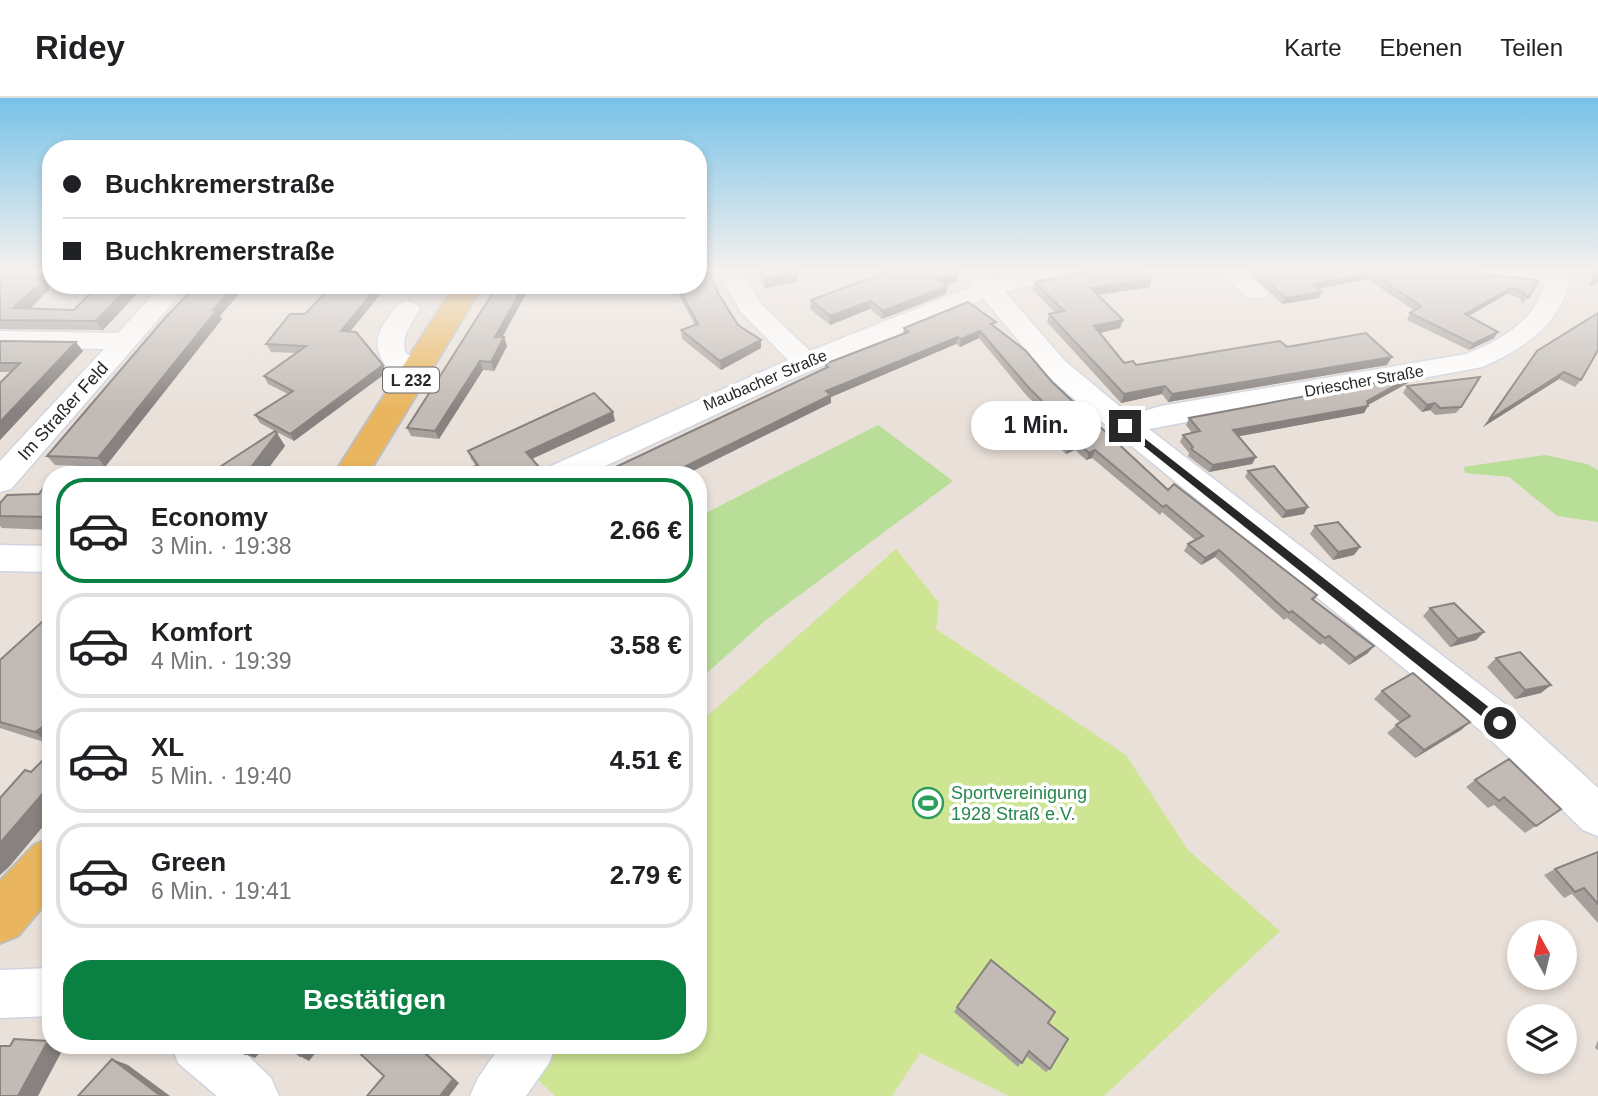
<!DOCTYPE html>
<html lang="de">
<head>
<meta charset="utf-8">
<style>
  :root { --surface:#fff; --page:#f6f6f6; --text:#202124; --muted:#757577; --line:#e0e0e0; --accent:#0b8043 }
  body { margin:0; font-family:Arial,sans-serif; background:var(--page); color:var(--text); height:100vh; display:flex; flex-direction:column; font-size:26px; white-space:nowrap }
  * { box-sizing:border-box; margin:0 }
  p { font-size:23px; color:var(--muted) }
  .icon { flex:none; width:38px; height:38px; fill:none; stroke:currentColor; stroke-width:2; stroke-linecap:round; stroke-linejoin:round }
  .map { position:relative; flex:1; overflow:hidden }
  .drawer { position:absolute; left:42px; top:368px; width:665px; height:588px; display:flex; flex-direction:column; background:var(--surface); border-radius:28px; box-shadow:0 4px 10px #0003 }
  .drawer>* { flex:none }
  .guide { position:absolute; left:42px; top:42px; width:665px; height:154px; border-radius:28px; box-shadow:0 4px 10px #0003; display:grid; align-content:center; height:154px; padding:0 21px; background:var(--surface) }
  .needle { width:46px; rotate:352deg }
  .controls { position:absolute; left:1507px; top:822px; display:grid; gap:14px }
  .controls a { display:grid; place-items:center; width:70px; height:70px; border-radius:50%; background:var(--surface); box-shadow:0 4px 10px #0003; font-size:35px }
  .end { position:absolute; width:32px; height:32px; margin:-16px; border:9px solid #272727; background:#fff; box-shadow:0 0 0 4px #fff }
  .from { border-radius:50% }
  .bubble { position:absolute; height:49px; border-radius:24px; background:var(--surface); box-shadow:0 4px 10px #0003; font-size:23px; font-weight:600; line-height:49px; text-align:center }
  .guide b { display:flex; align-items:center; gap:24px; height:66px; font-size:26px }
  .guide b+b { border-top:2px solid var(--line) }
  .guide i { width:18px; height:18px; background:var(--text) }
  ul { padding:12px 0 0; list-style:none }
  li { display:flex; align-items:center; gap:21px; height:105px; margin:0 14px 10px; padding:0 7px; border:4px solid var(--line); border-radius:28px }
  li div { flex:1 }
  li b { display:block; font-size:26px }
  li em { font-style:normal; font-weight:600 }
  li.on { border-color:var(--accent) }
  li>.icon { width:63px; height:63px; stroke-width:1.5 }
  .button { display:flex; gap:14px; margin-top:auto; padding:14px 21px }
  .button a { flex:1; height:80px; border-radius:28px; background:var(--accent); color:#fff; font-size:28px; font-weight:600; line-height:80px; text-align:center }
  header { display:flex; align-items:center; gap:42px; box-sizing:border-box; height:98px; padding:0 35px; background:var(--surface); border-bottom:2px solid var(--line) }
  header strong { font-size:33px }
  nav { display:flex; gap:38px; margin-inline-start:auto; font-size:24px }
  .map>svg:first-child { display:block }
  .green { fill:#b9de97 }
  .pitch { fill:#cee593 }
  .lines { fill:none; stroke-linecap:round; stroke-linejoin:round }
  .minor-casing { stroke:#ced4e0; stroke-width:3 }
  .major-casing { stroke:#bebebe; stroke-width:4 }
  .minor { fill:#fff; fill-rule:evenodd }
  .major { fill:#e9b55e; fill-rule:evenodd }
  .wall { fill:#a6a09c }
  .shaded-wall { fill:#87827f }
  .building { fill:#c1bab5; stroke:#87827f; stroke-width:2 }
  .route { fill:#272727 }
  .labels { text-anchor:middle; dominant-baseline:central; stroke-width:7; stroke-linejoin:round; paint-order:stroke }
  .shield { fill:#fff; stroke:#686868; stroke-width:2 }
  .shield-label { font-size:16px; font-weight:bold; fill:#272727 }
  .far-street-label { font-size:16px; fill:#272727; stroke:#fff }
  .street-label { font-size:18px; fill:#272727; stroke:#fff }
  .leisure-label { font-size:18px; fill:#27864d; stroke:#fff; text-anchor:start }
</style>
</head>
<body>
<header>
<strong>Ridey</strong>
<nav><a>Karte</a><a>Ebenen</a><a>Teilen</a></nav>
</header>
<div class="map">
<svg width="1598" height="998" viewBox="0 0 1598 998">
  <rect width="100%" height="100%" fill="#e9e0d9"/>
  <!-- green -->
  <g class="green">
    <path d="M878,327L953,383L766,522L698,583V419Z"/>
    <path d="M1545,357L1587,366L1598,372V424L1557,418L1509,379L1466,375L1463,369Z"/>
  </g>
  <!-- pitch -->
  <path class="pitch" d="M896,451L939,505L936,531L1126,657L1188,752L1280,833L1104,998H1009L920,955L892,998H555L501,947H698V626Z"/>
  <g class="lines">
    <!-- minor casing -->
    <g class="minor-casing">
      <g id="minor">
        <path d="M718,173H742L760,205L810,253L973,188L961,173H986L994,182L1025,173H1065L1062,178L1005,194L1065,263L1130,317L1161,308L1466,256C1499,243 1536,223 1544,186L1484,180L1475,178L1472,173H1570C1567,222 1525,251 1482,269L1149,331L1514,613L1598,690V738L1583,732L1486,637L1069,297L1045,275L984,201L796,279L588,376H547L551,368L788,262L741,214Z"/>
        <path d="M1219,173H1245L1269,195L1265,200H1247Z"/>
        <path d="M162,187H188L11,391L0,394V363L104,251L0,249V233L118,235Z"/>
        <path d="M407,203L416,206L420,211C411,226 400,239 406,256L431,260L435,266L431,272L421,274L387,270C368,242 381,230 398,206Z"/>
        <path d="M0,447L51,448V474L0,473Z"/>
        <path d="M51,870V918L0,920V872Z"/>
        <path d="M171,947H237L271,980L279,998H217L178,965Z"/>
        <path d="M501,947H556L549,965L526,998H470L478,980Z"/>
      </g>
    </g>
    <!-- major casing -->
    <g class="major-casing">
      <g id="major">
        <path d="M455,187H483L368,376H334Z"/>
        <path d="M51,740V799L18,838L0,845V783L34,747Z"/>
      </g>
    </g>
    <!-- minor -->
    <use href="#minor" class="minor"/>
    <!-- major -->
    <use href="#major" class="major"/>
  </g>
  <!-- wall -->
  <g class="wall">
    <path d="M0,173L47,186L50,191L30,211L74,212L98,187H145L103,232L0,231Z"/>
    <path d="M758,173H795L797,184L765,190Z"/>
    <path d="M886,173H956L957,184L946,187L947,188L946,196L882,221L870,211L830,227L810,211L811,202L886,174Z"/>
    <path d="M1248,173H1477L1478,175L1487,177L1539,182L1523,206L1519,200L1507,196L1469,218L1494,240L1469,252L1407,222L1410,215L1415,213L1367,181L1318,191L1322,194L1319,200L1282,206Z"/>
    <path d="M1595,173H1598V184L1588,189Z"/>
    <path d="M1035,184L1150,189L1098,197L1123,222L1120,230L1099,235L1124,265L1136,267L1287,249L1387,267L1168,304L1162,296L1121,305L1047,224L1049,216L1055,215L1033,192Z"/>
    <path d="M388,187L350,233L383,267L386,275L294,343L275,333L285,348L264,376H209L275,333L260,325L255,317L288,296L268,286L264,278L296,255L271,254L266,246L305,216Z"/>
    <path d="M664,187H698L718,195L738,227L761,250L721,272L682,241L681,232L695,227L678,196L670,197Z"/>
    <path d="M1598,215V254L1596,255L1581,282L1575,289L1559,281L1483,329L1537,253Z"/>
    <path d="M220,218L222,221L105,369L55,367L47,358Z"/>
    <path d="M904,230H995L1168,392L1317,497L1314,502L1368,555L1349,567L1323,545L1320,547L1287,520L1284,522L1215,459L1201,467L1184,453L1188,446L1195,442L1162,414L1160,417L1092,360L1086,362L1075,352L1066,356L1048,339L1050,331L1058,328L1027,298L979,240L960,249L956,246L831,299V305L825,266L903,236Z"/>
    <path d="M502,239L507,248L494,273L483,272L439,341L411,338L407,330Z"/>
    <path d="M0,243L83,253L0,342V285L11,274H0Z"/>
    <path d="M1408,285L1368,307L1364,315L1238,338L1256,359L1252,366L1209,374L1188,358L1189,355L1180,344L1183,337L1192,335L1186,327L1189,320Z"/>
    <path d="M1407,288L1461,309L1456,315L1435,317L1430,312L1422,314L1403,295Z"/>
    <path d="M615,323L532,361L476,368L471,361L468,353Z"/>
    <path d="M1248,373L1304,416L1282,420L1245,379Z"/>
    <path d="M51,388V432L2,430L0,428V405L39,396Z"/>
    <path d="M1315,428L1360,449L1354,457L1333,462L1310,436Z"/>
    <path d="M1430,510L1484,534L1476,542L1450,549L1423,518Z"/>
    <path d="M51,519V645L50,646L0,630V562Z"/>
    <path d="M1496,560L1541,595L1515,601L1487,569Z"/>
    <path d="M1382,593L1470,624L1461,632L1415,660L1387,635L1400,624L1374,601Z"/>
    <path d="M1475,682L1561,711L1525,735L1494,707L1488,710L1466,689Z"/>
    <path d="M1598,754V825L1572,796L1564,800L1544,777L1555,771Z"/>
    <path d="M957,909L1048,925L1050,971L1046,974L1026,958L1018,969L954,914Z"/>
    <path d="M1598,942V952L1595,950Z"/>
  </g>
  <!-- shaded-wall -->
  <g class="shaded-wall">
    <path d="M45,173H51V182L47,186L50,191L20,219L13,210L35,182Z"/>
    <path d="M797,175V184L765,190V181Z"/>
    <path d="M1371,175L1367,181L1309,192L1312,186Z"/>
    <path d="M959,176L957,184L936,189L937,180Z"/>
    <path d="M1598,180V184L1588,189L1594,182Z"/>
    <path d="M1152,181L1150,189L1089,198L1091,190Z"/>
    <path d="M130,187H145L103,232L96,223Z"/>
    <path d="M235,187H247L220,218L222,221L105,369L98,360L213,212Z"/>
    <path d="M379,187H388L344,241L341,233Z"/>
    <path d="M524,187H531L498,247L495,239Z"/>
    <path d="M677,187L678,196L670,197L668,189Z"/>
    <path d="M947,188L946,196L882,221L883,213Z"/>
    <path d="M1511,190L1507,196L1461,222L1465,216Z"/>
    <path d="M1322,194L1319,200L1282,206L1285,200Z"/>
    <path d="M871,203L870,211L830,227V218Z"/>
    <path d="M1123,222L1120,230L1092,237L1094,228Z"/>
    <path d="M980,233L979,240L960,249L961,241Z"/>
    <path d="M1498,234L1494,240L1469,252L1473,246Z"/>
    <path d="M504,239L507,248L494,273L491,264Z"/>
    <path d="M958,239L956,246L831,299V305L687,376H670L826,293Z"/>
    <path d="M761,242V250L721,272L720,263Z"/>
    <path d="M76,244L83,253L0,342V324Z"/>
    <path d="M1392,259L1387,267L1168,304L1172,296Z"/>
    <path d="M480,263L483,272L439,341L435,333Z"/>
    <path d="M383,267L386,275L294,343L290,336Z"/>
    <path d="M1564,274L1559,281L1483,329L1489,322Z"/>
    <path d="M1413,278L1408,285L1364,309L1368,308L1364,315L1230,340L1233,332L1367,303Z"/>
    <path d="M1165,288L1162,296L1121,305L1124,296Z"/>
    <path d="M1435,305L1430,312L1422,314L1427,307Z"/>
    <path d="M613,314L615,323L529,362L526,354Z"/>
    <path d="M277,335L285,348L264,376H246Z"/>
    <path d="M1077,344L1075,352L1066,356L1069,348Z"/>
    <path d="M1095,352L1092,360L1086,362L1089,355Z"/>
    <path d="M1256,359L1252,366L1209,374L1213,367Z"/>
    <path d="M1308,409L1304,416L1282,420L1286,413Z"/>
    <path d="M1360,449L1354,457L1333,462L1338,454Z"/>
    <path d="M1219,452L1215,459L1201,467L1205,460Z"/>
    <path d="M1484,534L1476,542L1450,549L1458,541Z"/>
    <path d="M1374,548L1368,555L1349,567L1355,560Z"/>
    <path d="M1551,587L1541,595L1515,601L1525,592Z"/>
    <path d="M51,623V645L50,646L35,634Z"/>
    <path d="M1470,624L1461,632L1415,660L1424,652Z"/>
    <path d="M51,686V719L9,769L0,777V745Z"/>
    <path d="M48,943L51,944V947H59L64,949L38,998H18Z"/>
    <path d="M254,947H267L255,960L245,956Z"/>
    <path d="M311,947H322L309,963L300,958Z"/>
    <path d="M416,947H418L459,985L449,998H440Z"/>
    <path d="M112,961L128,967L170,998H161Z"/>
  </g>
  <!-- building -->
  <g class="building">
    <path d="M0,173H45L35,182H44L13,210L74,212L98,187H130L96,223L0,222Z"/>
    <path d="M698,173H709L718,195L738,227L761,242L720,263L681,232L698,226L677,187L668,189V187H698Z"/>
    <path d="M762,173H795L797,175L765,181Z"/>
    <path d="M889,173H956L959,176L937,180L947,188L883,213L871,203L830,218L811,202Z"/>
    <path d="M1088,173H1145L1152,181L1091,190L1123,222L1094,228L1124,265L1133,263L1136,267L1280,243L1287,249L1366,235L1392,259L1172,296L1165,288L1124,296L1049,216L1064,213L1035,184Z"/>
    <path d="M1257,173H1477L1478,175L1487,177L1539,182L1528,200L1523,194L1511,190L1465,216L1498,234L1473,246L1410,215L1421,208L1371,175L1312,186L1322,194L1285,200Z"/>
    <path d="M1598,173V180L1594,182Z"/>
    <path d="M197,187H235L213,212H217L98,360L47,358L165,220Z"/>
    <path d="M333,187H379L341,233L356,234L383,267L290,336L255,317L293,293L264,278L306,248L266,246L290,216H305Z"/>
    <path d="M498,187H524L495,239H504L491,264L480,263L435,333L407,330Z"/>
    <path d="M968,204L996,224L991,226L1026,253L1052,284L1168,392L1174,386L1317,497L1312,501L1374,548L1355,560L1329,538L1325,540L1292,513L1289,515L1219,452L1205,460L1188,446L1203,438L1166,407L1163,409L1095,352L1089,355L1077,344L1069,348L1050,331L1064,325L1029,290L980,233L961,241L958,239L826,293L831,297L670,376H601L828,269L825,266L908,234L904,230Z"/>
    <path d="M1598,215V252L1581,282L1564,274L1489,322L1537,253Z"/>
    <path d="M0,243L76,244L0,324V285L20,265H0Z"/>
    <path d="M1413,278L1367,303L1368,308L1233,332L1256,359L1213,367L1191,351L1193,349L1183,337L1200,333L1189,320Z"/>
    <path d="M1480,279L1461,309L1440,310L1435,305L1427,307L1407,288Z"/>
    <path d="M594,295L613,314L526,354L545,376H457L478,367L468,353Z"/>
    <path d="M275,333L277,335L246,376H209Z"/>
    <path d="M1274,368L1308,409L1286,413L1248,373Z"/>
    <path d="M45,388H51V419L0,418V405L7,397L39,396Z"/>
    <path d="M1338,424L1360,449L1338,454L1315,428Z"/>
    <path d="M1454,505L1484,534L1458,541L1430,510Z"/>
    <path d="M51,519V623L35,634L0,624V562L44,522Z"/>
    <path d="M1520,554L1551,587L1525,592L1496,560Z"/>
    <path d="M1413,575L1470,624L1424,652L1396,627L1410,618L1382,593Z"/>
    <path d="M51,654V686L0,745V700L25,672L31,674Z"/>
    <path d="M1509,661L1561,711L1536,728L1504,699L1499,703L1475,682Z"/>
    <path d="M1598,754V806L1584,790L1575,794L1555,771Z"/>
    <path d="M991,862L1055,914L1048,925L1068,941L1050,971L1029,953L1022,965L957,909Z"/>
    <path d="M14,941L48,943L18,998H0V948H10Z"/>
    <path d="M236,947H254L245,956Z"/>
    <path d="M287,947H311L300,958Z"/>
    <path d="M351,947H416L453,981L440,998H367L384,978Z"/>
    <path d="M112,961L161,998H78Z"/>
  </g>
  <!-- sky -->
  <linearGradient id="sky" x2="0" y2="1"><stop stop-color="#77c2e8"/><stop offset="0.55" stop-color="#f5f1ee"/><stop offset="1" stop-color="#f5f1ee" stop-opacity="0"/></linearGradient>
  <rect width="1598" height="312" fill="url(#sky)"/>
  <!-- route -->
  <path class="route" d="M1125,325L1504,621V629H1495L1121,330Z"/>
  <!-- icons -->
  <defs>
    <g id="stadium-ring" transform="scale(1.575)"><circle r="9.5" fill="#fff" stroke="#2e9e5b" stroke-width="1.5"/><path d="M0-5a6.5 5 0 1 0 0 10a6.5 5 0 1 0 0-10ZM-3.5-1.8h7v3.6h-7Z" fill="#2e9e5b"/></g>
  </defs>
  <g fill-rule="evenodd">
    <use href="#stadium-ring" x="928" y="705"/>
  </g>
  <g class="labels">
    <!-- shield labels -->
    <rect class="shield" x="383" y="269.5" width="56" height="25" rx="5"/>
    <g class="shield-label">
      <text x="411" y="282">L 232</text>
    </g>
    <!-- far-street labels -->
    <g class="far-street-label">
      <text transform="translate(765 282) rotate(-23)">Maubacher Straße</text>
      <text transform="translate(1364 283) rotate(-10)">Driescher Straße</text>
    </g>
    <!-- street labels -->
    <g class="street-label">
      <text transform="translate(63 313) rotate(-48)">Im Straßer Feld</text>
    </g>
    <!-- leisure labels -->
    <g class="leisure-label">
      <text x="951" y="695">Sportvereinigung<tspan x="951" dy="21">1928 Straß e.V.</tspan></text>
    </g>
  </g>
</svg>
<div class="controls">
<a><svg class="needle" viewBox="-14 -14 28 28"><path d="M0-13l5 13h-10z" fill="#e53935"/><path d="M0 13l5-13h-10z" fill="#757577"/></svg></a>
<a><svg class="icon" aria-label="layers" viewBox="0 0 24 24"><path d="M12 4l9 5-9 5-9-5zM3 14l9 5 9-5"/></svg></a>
</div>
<i class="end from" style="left:1500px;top:625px"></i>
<i class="end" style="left:1125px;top:328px"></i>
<div class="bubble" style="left:971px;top:303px;width:130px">1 Min.</div>
<div class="guide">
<b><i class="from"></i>Buchkremerstraße</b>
<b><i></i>Buchkremerstraße</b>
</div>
<section class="drawer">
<ul>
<li class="on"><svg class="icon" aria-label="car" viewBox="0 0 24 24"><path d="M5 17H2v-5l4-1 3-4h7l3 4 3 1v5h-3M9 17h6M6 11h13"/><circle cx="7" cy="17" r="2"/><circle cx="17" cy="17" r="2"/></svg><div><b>Economy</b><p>3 Min. · 19:38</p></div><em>2.66 €</em></li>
<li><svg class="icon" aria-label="car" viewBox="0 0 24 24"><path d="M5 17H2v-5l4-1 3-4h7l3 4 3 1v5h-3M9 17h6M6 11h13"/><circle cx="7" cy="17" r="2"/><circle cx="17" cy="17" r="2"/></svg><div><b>Komfort</b><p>4 Min. · 19:39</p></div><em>3.58 €</em></li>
<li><svg class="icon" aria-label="car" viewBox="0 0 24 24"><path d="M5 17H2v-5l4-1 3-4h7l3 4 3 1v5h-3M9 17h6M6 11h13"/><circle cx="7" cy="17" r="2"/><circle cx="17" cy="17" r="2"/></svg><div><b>XL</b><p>5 Min. · 19:40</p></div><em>4.51 €</em></li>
<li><svg class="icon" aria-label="car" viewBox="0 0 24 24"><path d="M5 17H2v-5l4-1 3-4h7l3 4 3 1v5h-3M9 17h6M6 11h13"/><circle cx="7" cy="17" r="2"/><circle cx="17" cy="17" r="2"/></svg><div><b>Green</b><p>6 Min. · 19:41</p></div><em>2.79 €</em></li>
</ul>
<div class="button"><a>Bestätigen</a></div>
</section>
</div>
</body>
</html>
